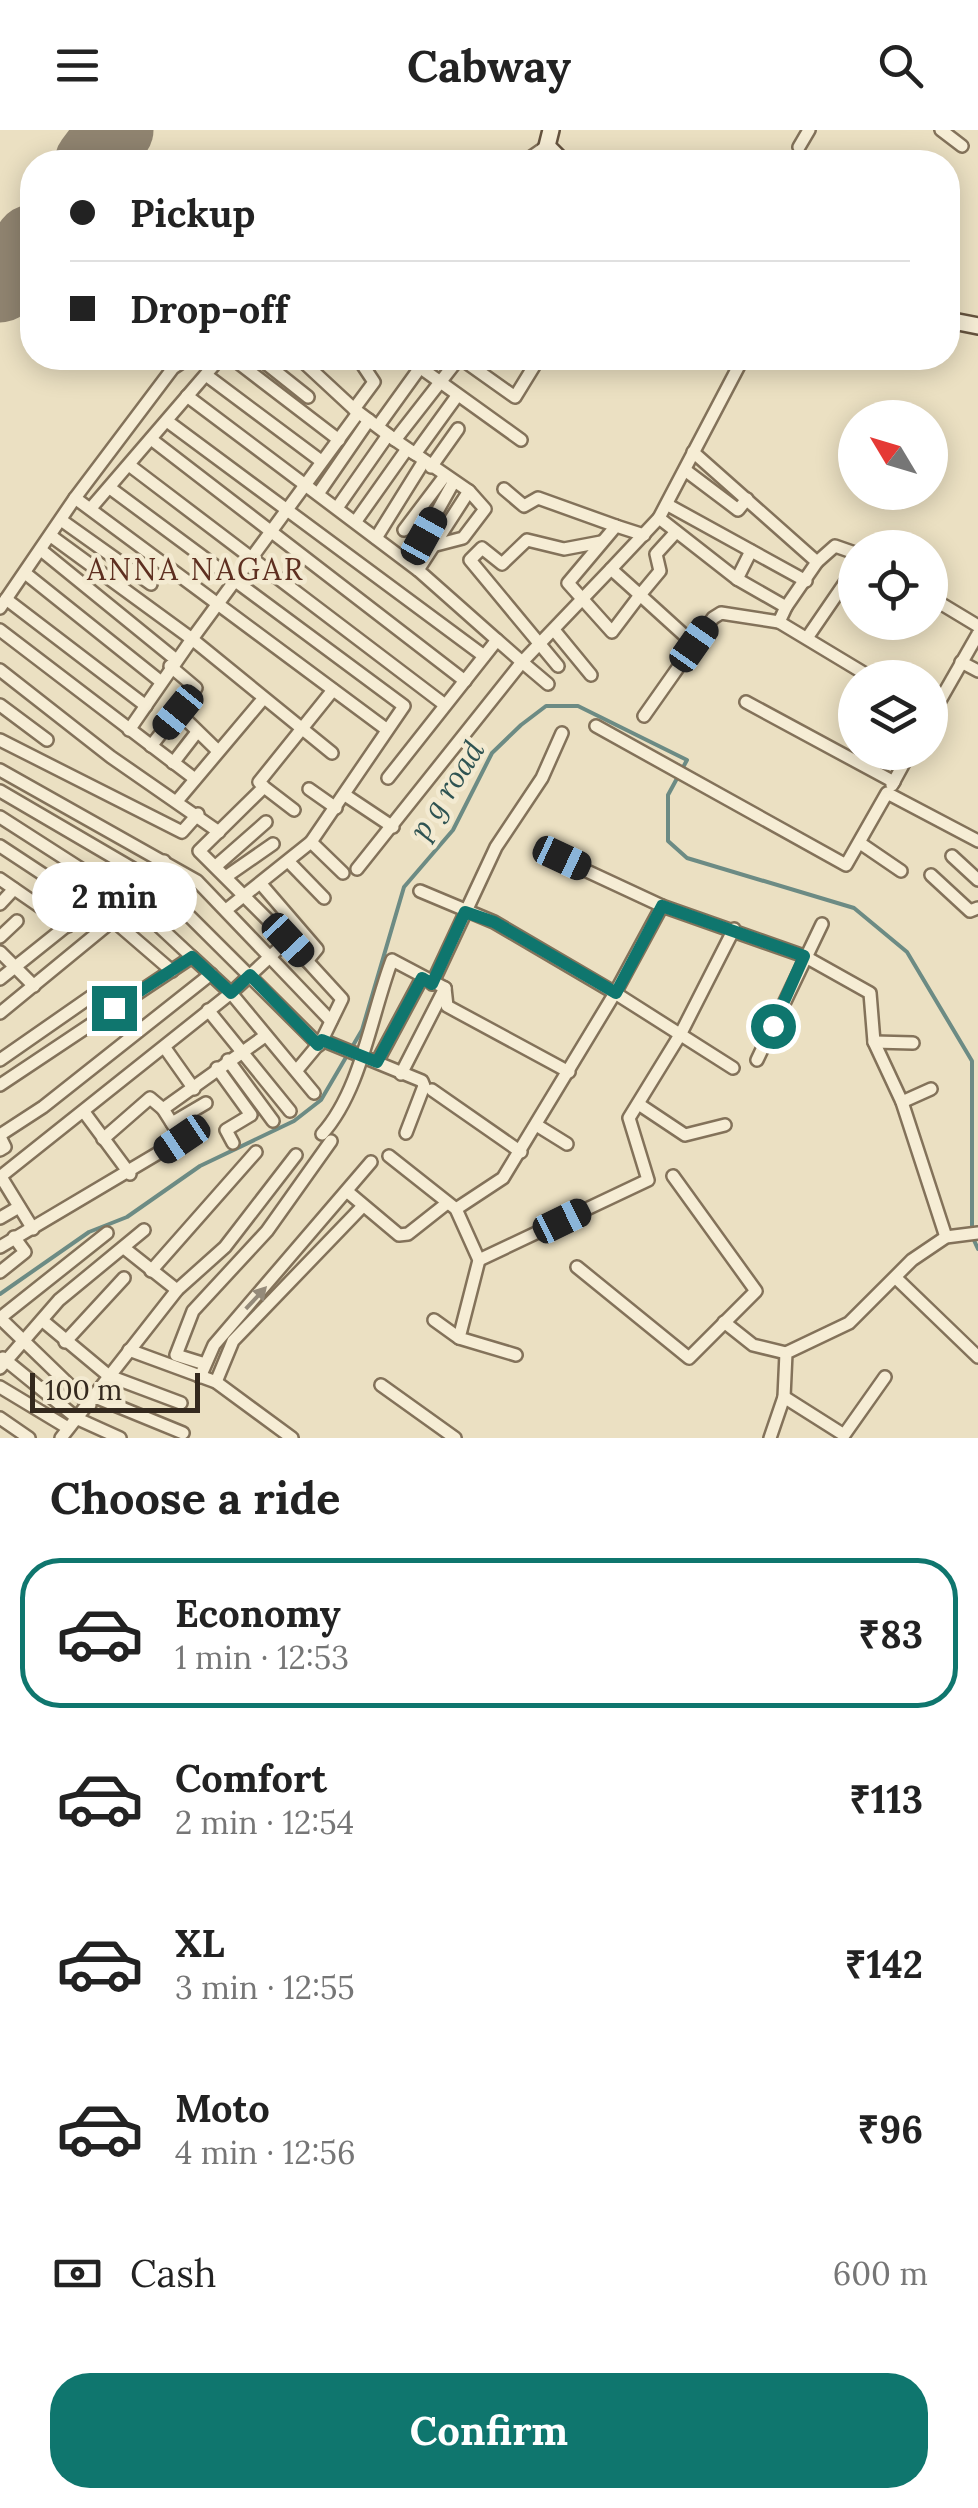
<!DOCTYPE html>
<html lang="en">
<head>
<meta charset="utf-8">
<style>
  :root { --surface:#fff; --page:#f2f2f2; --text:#222; --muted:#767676; --line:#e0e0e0; --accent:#0f766e }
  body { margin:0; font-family:Lora,serif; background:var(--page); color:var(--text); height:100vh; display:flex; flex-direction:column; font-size:38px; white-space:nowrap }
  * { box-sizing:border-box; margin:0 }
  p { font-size:32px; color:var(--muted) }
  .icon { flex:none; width:55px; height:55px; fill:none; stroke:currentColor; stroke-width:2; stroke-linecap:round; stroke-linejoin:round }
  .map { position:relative; height:1308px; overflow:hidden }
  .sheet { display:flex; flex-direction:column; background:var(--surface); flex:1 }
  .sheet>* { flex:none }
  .hud { position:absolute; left:20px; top:20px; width:940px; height:220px; border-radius:40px; box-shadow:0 5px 25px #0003; display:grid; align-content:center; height:220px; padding:0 50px; background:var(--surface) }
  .needle { width:65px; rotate:308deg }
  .buttons { position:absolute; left:838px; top:270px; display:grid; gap:20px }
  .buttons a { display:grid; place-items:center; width:110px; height:110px; border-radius:50%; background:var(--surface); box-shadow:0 5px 25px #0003; font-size:50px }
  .scale { position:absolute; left:30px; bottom:25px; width:170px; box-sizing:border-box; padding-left:10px; border:5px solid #34291e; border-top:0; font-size:28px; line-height:35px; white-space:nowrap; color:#34291e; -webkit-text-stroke:8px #f3ead1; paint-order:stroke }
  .end { position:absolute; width:45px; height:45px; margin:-22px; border:12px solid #0f766e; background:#fff; box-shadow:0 0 0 5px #fff }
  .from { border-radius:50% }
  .bubble { position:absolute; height:70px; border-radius:35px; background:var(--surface); box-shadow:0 5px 25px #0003; font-size:32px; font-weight:700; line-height:70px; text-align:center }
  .car { position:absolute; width:30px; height:60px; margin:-30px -15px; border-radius:12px; box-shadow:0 0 8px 2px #0007; background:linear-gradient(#222 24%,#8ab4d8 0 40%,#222 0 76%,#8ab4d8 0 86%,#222 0) }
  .hud b { display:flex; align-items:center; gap:35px; height:95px; font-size:38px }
  .hud b+b { border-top:2px solid var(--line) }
  .hud i { width:25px; height:25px; background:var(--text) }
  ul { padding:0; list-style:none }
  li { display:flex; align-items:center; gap:30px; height:150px; margin:0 20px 15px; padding:0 30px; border:5px solid transparent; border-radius:40px }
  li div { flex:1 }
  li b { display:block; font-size:38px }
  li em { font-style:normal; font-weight:700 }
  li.active { border-color:var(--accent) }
  li>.icon { width:90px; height:90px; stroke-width:1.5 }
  h2 { padding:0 50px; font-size:45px; line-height:120px }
  .pay { display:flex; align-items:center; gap:25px; height:110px; padding:0 50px; font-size:38px }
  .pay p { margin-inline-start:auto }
  .action { display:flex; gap:20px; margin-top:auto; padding:20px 50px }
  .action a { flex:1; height:115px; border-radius:40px; background:var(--accent); color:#fff; font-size:40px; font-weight:700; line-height:115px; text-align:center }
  header { display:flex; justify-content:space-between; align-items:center; height:130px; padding:0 50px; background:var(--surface); font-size:45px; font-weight:700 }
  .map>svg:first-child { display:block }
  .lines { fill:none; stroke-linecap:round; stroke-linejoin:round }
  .stream { stroke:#6c8b84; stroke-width:4 }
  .runway { stroke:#908470; stroke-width:75 }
  .street-casing { stroke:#83725a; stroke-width:16 }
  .secondary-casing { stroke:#65533e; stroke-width:20 }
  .street { stroke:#f6edd5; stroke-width:11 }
  .secondary { stroke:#f6edd5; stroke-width:15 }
  .oneway { fill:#958b7a }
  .route { stroke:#0f766e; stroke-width:12 }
  .labels { text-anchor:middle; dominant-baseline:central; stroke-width:9; stroke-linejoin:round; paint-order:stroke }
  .neighbourhood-label { font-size:30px; letter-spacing:2.5px; fill:#5e2f20; stroke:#f3ead1 }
  .water-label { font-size:30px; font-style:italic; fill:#2e5352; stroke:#f3ead1 }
</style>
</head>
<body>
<header><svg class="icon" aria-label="menu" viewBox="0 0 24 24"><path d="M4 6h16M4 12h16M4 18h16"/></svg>Cabway<svg class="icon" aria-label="search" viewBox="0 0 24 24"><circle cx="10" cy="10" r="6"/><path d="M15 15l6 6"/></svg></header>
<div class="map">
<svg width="978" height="1308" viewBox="0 0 978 1308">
  <rect width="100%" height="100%" fill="#ebe0c2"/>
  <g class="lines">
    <!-- stream -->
    <path class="stream" d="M0,1164L89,1102L127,1087L200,1036L294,991L321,970L362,900L404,757L453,700L492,623L521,595L546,576H578L687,630L668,665V711L687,728L854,778L907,822L972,931V1106L978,1119"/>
    <!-- runway -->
    <g class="runway">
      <path d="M92,32L116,0"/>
      <path d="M0,155L32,112"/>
    </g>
    <!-- street casing -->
    <g class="street-casing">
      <g id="street">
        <path d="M941,0L962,16"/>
        <path d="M799,17L809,0"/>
        <path d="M524,32L547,16"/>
        <path d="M232,228L339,310"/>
        <path d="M259,228L308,267"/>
        <path d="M299,228L354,279L395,310"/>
        <path d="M407,228L521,310"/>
        <path d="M459,228L395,310L469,361L418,440L497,510"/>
        <path d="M460,228L515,267L539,228"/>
        <path d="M505,228H508"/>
        <path d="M206,245L321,331"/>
        <path d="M187,266L418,440"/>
        <path d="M167,291L484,526"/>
        <path d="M378,296L427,228"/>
        <path d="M151,309L465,551"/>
        <path d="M693,322L817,432L786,477"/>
        <path d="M129,335L445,575"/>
        <path d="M431,337L458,299"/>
        <path d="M685,340L738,380L747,369"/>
        <path d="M110,358L404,576L311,712L343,743"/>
        <path d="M504,359L524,376L538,368L616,396"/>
        <path d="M318,364L369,290"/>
        <path d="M75,368L386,599"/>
        <path d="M668,375L806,451"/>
        <path d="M91,378L220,228"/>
        <path d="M337,378L388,305L394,309"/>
        <path d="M659,388L611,439L640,465L660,441L656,424L676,402"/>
        <path d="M61,390L151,454"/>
        <path d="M356,391L407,319L415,324L457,266"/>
        <path d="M404,400L444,347"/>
        <path d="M644,405L616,396L568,453L612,502L640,465L694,514"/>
        <path d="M51,406L192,509L358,283L354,279L374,252L358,228"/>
        <path d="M376,408L424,331"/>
        <path d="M436,415L463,408L485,379L469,361"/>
        <path d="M41,420L175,529"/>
        <path d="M409,432L453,353"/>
        <path d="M817,432L835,416L855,423"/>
        <path d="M25,443L160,551"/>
        <path d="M737,449L751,421"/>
        <path d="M930,467L978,496"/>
        <path d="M6,469L146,576"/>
        <path d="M0,478L75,368L173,238L188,228"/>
        <path d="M779,492L872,548"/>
        <path d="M0,500L195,649"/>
        <path d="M554,500L591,545"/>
        <path d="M807,508L855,438"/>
        <path d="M961,532L978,541"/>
        <path d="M170,536L196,558"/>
        <path d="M558,536L470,430L482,418L502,434L527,410L564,419L601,412"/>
        <path d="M0,540L111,627L219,702"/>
        <path d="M548,554L522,532L611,439"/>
        <path d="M746,572L894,652"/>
        <path d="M0,575L47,610"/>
        <path d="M644,586L713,488L721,483L779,492L786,477L737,449L659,388L743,228"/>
        <path d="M930,588L978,504"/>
        <path d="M596,596L846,735L887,663L978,711"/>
        <path d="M129,600L192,509L332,623"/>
        <path d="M0,610L182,702L198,684"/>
        <path d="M151,616L178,582L218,621"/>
        <path d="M173,633L197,602"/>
        <path d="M0,640L197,751L331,891"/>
        <path d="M892,655L910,622"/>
        <path d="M264,657L294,680"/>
        <path d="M309,659L336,678"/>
        <path d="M0,661L154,751L319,915"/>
        <path d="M345,665L393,697"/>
        <path d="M177,671L263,569"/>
        <path d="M0,687L134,773L192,827"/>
        <path d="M860,713L901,741"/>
        <path d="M0,716L114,791L172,841"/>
        <path d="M952,726L978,750"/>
        <path d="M561,729L662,776"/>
        <path d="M289,732L324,768"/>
        <path d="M216,736L266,692"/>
        <path d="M357,739L522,532L497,510L388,648"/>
        <path d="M931,745L970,781L978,778"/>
        <path d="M227,746L273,714"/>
        <path d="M0,749L68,796"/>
        <path d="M261,754L317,819L307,831"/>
        <path d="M420,761L494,792L615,863L662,776L804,826L870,863L874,912L902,972L946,1107"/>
        <path d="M0,774L14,759"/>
        <path d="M226,780L311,712"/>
        <path d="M0,807L17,791"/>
        <path d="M288,810L199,721L264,657L259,652L333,560"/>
        <path d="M0,822L34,856"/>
        <path d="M0,849L90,777"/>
        <path d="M432,854L496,717L542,648L562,603"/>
        <path d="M208,880L290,981"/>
        <path d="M0,883L134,773L164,731"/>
        <path d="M322,910L422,951L424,956L406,1003"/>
        <path d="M874,912L913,913"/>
        <path d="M165,918L194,959"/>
        <path d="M0,930L99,861L114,879"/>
        <path d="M228,930L273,991"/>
        <path d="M757,930L822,794"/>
        <path d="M377,932L422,848"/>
        <path d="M217,938L251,985L226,1000L233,1013"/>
        <path d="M401,944L445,858"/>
        <path d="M0,955L192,827L231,863L288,810L342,869L322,910L297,940"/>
        <path d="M432,960L521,1022"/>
        <path d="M902,972L931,959"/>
        <path d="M640,975L685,1005L725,995"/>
        <path d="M84,982L130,1044"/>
        <path d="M172,993L206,973"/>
        <path d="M538,996L567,1014"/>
        <path d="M322,1004C361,961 371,885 392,830L445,858L447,876L569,942"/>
        <path d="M0,1005L43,977L211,844"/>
        <path d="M0,1007L5,1017L0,1020"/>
        <path d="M103,1009L150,968L163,979"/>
        <path d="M182,1009L197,1000"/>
        <path d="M389,1026L456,1079L479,1130L459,1208L516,1225"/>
        <path d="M0,1047L231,863L314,963"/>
        <path d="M1,1047L33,1099"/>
        <path d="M349,1063L399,1105L408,1104L446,1074"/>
        <path d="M456,1079L503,1048L615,863L733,938"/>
        <path d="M0,1088L19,1077"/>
        <path d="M0,1117L182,1009L163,979L265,906"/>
        <path d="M124,1118L177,1160"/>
        <path d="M479,1130L648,1050L629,988L680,905L734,799"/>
        <path d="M577,1137L689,1228L756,1161L673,1046"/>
        <path d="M151,1141L256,1022"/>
        <path d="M0,1142L25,1122L14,1107"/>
        <path d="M896,1148L978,1227"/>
        <path d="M0,1188L107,1103"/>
        <path d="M0,1188L90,1275"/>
        <path d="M434,1190L459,1208"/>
        <path d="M43,1191L109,1246L181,1273"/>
        <path d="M724,1192L753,1215L786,1223"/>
        <path d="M65,1212L124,1148"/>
        <path d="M129,1220L216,1252L292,1308"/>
        <path d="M3,1228L78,1289L120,1308"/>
        <path d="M205,1234L176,1225L193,1181L267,1101L331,1011"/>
        <path d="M0,1238L59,1170L144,1100"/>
        <path d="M200,1247L214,1215L371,1032"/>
        <path d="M216,1252L233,1211L361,1078"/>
        <path d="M381,1255L455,1308"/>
        <path d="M0,1257L68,1298"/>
        <path d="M95,1267L183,1303"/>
        <path d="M784,1267L844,1305L885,1247"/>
        <path d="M0,1288L29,1308"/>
        <path d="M61,1308L177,1160L225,1117L296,1025"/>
        <path d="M770,1308L784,1267L786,1223L849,1193L912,1130L946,1107L978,1103"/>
      </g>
    </g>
    <!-- secondary casing -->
    <g class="secondary-casing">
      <g id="secondary">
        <path d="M551,0L547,16L563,32"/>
        <path d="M948,190L978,196"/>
      </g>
    </g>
    <!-- street -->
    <use href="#street" class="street"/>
    <!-- secondary -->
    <use href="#secondary" class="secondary"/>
  </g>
  <!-- one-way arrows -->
  <defs><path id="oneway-solid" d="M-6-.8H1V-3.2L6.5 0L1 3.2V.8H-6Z" transform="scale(2.5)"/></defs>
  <use class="oneway" href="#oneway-solid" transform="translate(256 1168) rotate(-47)"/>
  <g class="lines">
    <!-- route -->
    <path class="route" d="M114,878L192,827L231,863L250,845L318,915L322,910L377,932L422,848L432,854L465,782L494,792L616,863L662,776L804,826L773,896"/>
  </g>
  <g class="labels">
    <!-- neighbourhood labels -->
    <g class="neighbourhood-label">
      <text x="196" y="439">ANNA NAGAR</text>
    </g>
    <!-- water labels -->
    <g class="water-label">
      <text transform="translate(446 660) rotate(-57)">p g road</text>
    </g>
  </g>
</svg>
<div class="buttons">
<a><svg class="needle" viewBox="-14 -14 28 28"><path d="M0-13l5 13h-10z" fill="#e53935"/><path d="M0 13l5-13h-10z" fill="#767676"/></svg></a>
<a><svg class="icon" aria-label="locate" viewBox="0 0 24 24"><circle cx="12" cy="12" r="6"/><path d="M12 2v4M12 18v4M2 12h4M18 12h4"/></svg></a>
<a><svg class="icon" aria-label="layers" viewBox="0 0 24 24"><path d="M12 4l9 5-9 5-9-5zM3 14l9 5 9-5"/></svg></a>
</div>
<div class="scale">100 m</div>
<i class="end from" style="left:773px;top:896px"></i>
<i class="end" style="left:114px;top:878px"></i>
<div class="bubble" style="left:32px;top:732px;width:165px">2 min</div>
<i class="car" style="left:424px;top:406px;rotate:29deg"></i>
<i class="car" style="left:694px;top:514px;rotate:35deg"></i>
<i class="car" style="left:178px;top:582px;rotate:219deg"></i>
<i class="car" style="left:562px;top:728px;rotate:115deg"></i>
<i class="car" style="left:288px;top:810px;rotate:137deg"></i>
<i class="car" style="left:182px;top:1009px;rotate:236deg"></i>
<i class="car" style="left:562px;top:1091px;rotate:64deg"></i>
<div class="hud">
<b><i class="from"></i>Pickup</b>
<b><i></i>Drop-off</b>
</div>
</div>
<section class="sheet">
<h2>Choose a ride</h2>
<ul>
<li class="active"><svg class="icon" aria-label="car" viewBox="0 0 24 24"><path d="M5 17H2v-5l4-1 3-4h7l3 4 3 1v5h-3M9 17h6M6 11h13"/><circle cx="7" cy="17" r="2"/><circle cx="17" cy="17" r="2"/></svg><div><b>Economy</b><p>1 min · 12:53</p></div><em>₹83</em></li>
<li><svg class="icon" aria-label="car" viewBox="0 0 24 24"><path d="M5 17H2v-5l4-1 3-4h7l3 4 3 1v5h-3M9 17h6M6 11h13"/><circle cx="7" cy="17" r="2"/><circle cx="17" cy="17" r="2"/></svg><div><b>Comfort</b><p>2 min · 12:54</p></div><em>₹113</em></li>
<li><svg class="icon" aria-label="car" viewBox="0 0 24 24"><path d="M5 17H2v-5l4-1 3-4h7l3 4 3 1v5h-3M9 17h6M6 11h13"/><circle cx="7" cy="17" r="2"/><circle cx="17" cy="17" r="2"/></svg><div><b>XL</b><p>3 min · 12:55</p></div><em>₹142</em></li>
<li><svg class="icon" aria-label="car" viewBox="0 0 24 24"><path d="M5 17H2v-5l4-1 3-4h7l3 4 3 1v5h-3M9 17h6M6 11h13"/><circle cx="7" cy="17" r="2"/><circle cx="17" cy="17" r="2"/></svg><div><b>Moto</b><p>4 min · 12:56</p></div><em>₹96</em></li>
</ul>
<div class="pay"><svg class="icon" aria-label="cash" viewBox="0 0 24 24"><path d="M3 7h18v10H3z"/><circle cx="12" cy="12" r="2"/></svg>Cash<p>600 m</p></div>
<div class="action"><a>Confirm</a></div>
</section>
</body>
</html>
